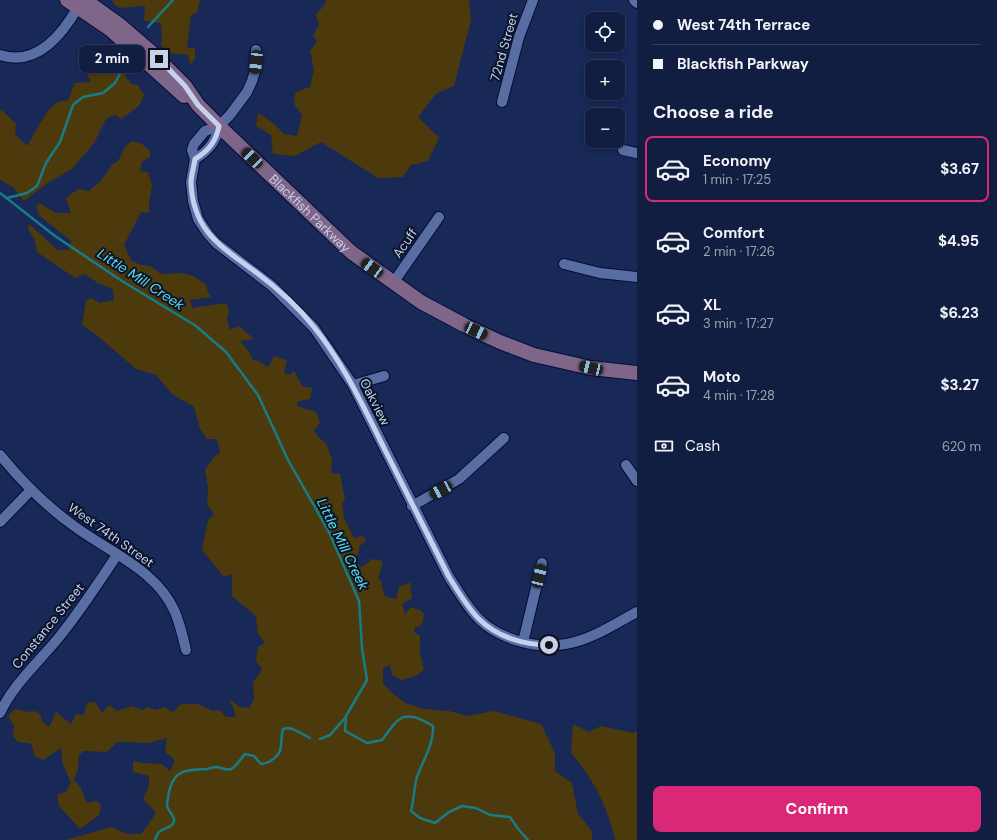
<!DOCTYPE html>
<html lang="en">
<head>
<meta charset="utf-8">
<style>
  :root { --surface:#121e41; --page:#1b2748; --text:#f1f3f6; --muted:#9ca2b1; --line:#313c5a; --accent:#db2777 }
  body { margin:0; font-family:"DM Sans",sans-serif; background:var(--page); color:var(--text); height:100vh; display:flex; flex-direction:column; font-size:15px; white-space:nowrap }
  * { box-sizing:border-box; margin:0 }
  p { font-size:13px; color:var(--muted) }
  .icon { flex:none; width:22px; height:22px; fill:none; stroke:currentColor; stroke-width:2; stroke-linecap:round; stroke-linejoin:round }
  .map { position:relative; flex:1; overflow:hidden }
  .sheet { display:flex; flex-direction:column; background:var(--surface); width:360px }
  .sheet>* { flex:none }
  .guide { display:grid; align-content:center; height:88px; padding:0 16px; background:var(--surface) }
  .controls { position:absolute; left:585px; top:12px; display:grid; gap:8px }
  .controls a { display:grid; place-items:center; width:40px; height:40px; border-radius:8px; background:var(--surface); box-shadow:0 2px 6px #0003,0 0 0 1px var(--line); font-size:20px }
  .end { position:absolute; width:18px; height:18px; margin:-9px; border:5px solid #c4d1ef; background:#111; box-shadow:0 0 0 2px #111 }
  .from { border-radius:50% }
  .bubble { position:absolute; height:28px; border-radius:8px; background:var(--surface); box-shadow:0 2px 6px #0003,0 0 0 1px var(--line); font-size:13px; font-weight:700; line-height:28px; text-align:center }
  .car { position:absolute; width:12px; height:24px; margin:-12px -6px; border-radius:5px; box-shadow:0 0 3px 1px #0007; background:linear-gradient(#222 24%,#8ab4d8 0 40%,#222 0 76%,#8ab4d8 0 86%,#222 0) }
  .guide b { display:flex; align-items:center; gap:14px; height:38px; font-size:15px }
  .guide b+b { border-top:1px solid var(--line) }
  .guide i { width:10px; height:10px; background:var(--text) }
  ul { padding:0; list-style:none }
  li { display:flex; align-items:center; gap:12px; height:66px; margin:0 8px 6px; padding:0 8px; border:2px solid transparent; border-radius:8px }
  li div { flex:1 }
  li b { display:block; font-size:15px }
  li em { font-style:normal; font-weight:700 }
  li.current { border-color:var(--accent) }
  li>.icon { width:36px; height:36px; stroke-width:1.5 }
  h2 { padding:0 16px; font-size:18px; line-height:48px }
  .pay { display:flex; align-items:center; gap:10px; height:44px; padding:0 16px; font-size:15px }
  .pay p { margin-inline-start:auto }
  .cta { display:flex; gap:8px; margin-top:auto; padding:8px 16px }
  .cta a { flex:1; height:46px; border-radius:8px; background:var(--accent); color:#fff; font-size:16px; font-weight:700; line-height:46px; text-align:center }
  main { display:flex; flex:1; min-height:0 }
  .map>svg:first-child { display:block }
  .green { fill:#4c3a0c }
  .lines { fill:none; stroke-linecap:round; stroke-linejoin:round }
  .stream { stroke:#187c87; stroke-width:2.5 }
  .minor-casing { stroke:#040d3a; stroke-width:12 }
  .secondary-casing { stroke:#040d3a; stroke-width:16 }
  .minor { stroke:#586ea3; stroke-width:10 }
  .secondary { stroke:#7f6588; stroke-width:14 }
  .route { stroke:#c4d1ef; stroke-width:5 }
  .labels { text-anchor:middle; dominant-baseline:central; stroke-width:4; stroke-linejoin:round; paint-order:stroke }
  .street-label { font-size:13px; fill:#c4d1ef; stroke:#0b1328 }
  .water-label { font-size:14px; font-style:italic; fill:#5de1f1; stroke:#0b1328 }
</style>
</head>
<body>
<main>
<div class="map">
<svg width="637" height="840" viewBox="0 0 637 840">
  <rect width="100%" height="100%" fill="#182857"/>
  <!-- green -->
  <g class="green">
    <path d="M112,0H200L198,11L191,16L187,48H195V59L190,65L188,55L168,53L161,45L162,37L161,23L144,21L145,6L120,8L114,4Z"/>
    <path d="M326,0H469L471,20L454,86L436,94L418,117L439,138L428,161L411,165L403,177L378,178L321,142L295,156L273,154L271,135L256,126L258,113L272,122L284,134L297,136L302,115L294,104L295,94L298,91L310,87L314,70L310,51L317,42L313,35L319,25L316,15L325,4Z"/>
    <path d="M98,60L109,69L119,66L131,84L138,85L144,95L139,106L121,119L115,115L106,119L94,143L72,169L46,184L24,201L13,187L0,180V110H2L16,124L15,134L27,146L47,112L57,102L68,100L75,83L91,82L86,73Z"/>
    <path d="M132,141L142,144L150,151V157L142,162L140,171L148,172L152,185L149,203V213L141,212L124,245L131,260L141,265L150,266L162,274C184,273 189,271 206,285L208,292L211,297L190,300L192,308L226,303L229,311L227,319L230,330L239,326L254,339L240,341L249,352L253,360L259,361L268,367L274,356L287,360L284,373L290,375L294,371L302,386L312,388L310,399L298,401L297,406L316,412L320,423L314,430L319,438L325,442L329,451L332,459L331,473L340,474L345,499L342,504L344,518L354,538L363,536L366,540L360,546L356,561L361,568L372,559L382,561V566L378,578L381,580L384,596L396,599L399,587L410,582L412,598L402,604L405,614L411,607L422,611L424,615L422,625L414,628V632L420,636V653L424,670L416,676L402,680L392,675L390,665L383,668V683L391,692L405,703L424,709L449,711L467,716L494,711L541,724L555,753V771L572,783L578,814L592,831V840H65L112,827L127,834H141L156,813L143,799L149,785V776L133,772V761L143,763L162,764L170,771L175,760L165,752L167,738L148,743L117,742L107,752L84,751L79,755L78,769L74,780L81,788L87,803L96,801L101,805L99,815L80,829L59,806L57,794L66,792L71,782L63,765L61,748L43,760L34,756L32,744L18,742L13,736L14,726L8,716L15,709L29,712L35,711L40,714L42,721L49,727L56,712L71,724L76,714L84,715L87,703L95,702L102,713L109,705L117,711L131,706L142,710L147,707L156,710L164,707L173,712L181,704H198L212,711L220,710L226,717H236L233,707L228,698L240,707L249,708L254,699L253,683L262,669L256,661L258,647L265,643L258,634L256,616L232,596V574L224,577L202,550L208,520L214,515L207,504L208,488L205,470L214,457L220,453L217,439H207L200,429L194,407L172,394L156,375L136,369L94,333L82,325L86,301L91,298L100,303L114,300L113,289L98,283L85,274L75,278L37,252L34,238L28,229L29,224L58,250H69L71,241L40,216L36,207L39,203L56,213H71L66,198L78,189L89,191L101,181L112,165L118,161L125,147Z"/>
    <path d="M573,724L589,732L601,726L633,733L637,731V840H615C608,808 593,778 571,753Z"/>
  </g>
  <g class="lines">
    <!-- stream -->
    <g class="stream">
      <path d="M148,27L173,0"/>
      <path d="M0,193L55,236L122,281L196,326L226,352L258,395L288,460L329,532L359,601L362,648L367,680L346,716L345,731L367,743L382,740C400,715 404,709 433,726C434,745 423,760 417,777C414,787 414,800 411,811L420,818L435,823L449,812L462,806L476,808L490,815L510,817L519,830L528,840"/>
      <path d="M7,198L27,193L37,186L46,163L60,142L73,105L83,97L103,93L115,83L123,68"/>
      <path d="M320,739L330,735L345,718"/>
      <path d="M155,840C159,825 170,831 174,822C176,817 168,811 167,806C167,804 169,791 170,788C176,768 191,770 207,769C210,768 213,767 216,767C221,767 225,771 231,769C236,767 241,758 245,754L254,756L261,764C271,763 281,755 281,745C282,739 281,735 283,729L288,728L293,729L310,738"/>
    </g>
    <!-- minor casing -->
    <g class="minor-casing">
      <g id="minor">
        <path d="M634,0L637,3"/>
        <path d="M256,50L255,71L252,81L247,92L230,115L219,126L205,131L194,144L192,150L195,159L191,182L193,201L198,219L208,234L216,243L272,286L314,328L353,385L449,577C458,591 467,607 479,619C498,638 532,648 558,645C570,644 583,640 594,635C608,629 622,620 637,612"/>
        <path d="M0,55C36,67 62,35 78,7"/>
        <path d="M502,102L519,37L533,0"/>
        <path d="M623,150L637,153"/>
        <path d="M195,159C208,151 216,142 219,126"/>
        <path d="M564,264L600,273L637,277"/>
        <path d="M393,283L439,217"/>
        <path d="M353,385L384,376"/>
        <path d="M0,455C22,482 46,506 74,526C109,552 157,570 175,612C180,624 183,637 186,650"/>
        <path d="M626,465L637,481"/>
        <path d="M412,506L459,479L504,438"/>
        <path d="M0,522L31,490"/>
        <path d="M523,642L542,563"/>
        <path d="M0,713C14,683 40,661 60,636C81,610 99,582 117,555"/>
      </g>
    </g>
    <!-- secondary casing -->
    <g class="secondary-casing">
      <g id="secondary">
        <path d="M67,0L111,30L184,96"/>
        <path id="s1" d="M85,0L121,26L150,51L185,86L198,105L219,126L351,252L421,302L464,325L500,342L534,355L591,368L637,373"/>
      </g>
    </g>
    <!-- minor -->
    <use href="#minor" class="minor"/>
    <!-- secondary -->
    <use href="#secondary" class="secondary"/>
  </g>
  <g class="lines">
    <!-- route -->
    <path class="route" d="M159,59L185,86L198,105L219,126C216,142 208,151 195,159C194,167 191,175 191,183C193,232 222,247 257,273C277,288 299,308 314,327C344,364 364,408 385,450C406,492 427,534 449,577C458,591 467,607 479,619C497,637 524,645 549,645"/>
  </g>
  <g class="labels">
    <!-- street labels -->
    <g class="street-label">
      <text transform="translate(504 47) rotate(-74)">72nd Street</text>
      <text stroke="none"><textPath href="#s1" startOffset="311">Blackfish Parkway</textPath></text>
      <text transform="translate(405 243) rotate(-55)">Acuff</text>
      <text transform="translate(375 402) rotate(63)">Oakview</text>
      <text transform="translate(111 535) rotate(35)">West 74th Street</text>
      <text transform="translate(48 626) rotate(-51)">Constance Street</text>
    </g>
    <!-- water labels -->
    <g class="water-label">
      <text transform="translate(141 279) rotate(33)">Little Mill Creek</text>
      <text transform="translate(343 544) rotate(64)">Little Mill Creek</text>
    </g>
  </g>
</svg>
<div class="controls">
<a><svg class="icon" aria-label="locate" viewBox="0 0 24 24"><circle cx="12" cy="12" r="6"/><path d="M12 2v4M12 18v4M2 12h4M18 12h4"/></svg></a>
<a>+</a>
<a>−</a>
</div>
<i class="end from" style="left:549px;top:645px"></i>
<i class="end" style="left:159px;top:59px"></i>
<div class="bubble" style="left:79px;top:45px;width:66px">2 min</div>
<i class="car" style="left:256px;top:62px;rotate:186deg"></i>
<i class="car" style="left:252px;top:158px;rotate:314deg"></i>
<i class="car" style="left:372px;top:268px;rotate:306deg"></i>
<i class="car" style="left:476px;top:331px;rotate:115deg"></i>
<i class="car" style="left:591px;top:368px;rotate:283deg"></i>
<i class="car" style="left:441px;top:490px;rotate:241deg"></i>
<i class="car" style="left:539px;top:576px;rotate:14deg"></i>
</div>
<section class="sheet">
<div class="guide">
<b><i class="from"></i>West 74th Terrace</b>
<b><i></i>Blackfish Parkway</b>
</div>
<h2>Choose a ride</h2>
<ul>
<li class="current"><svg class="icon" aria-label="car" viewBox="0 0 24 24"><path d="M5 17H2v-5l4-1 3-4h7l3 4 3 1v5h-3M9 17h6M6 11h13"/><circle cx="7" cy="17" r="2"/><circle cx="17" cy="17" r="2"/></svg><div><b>Economy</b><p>1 min · 17:25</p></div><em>$3.67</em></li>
<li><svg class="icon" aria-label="car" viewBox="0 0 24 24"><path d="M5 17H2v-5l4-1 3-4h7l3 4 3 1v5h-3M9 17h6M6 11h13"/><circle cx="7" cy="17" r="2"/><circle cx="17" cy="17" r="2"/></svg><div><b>Comfort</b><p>2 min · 17:26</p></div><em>$4.95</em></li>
<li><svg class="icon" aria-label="car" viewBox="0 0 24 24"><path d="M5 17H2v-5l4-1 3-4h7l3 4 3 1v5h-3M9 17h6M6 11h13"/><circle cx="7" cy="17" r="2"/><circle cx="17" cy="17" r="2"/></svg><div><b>XL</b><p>3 min · 17:27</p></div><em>$6.23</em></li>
<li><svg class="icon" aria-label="car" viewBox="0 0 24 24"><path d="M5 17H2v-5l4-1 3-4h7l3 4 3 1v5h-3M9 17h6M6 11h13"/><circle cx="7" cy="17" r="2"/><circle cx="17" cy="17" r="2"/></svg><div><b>Moto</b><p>4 min · 17:28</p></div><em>$3.27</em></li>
</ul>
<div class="pay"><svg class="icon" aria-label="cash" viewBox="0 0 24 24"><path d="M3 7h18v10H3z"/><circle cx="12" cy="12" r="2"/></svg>Cash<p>620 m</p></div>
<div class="cta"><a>Confirm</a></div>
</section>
</main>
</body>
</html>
